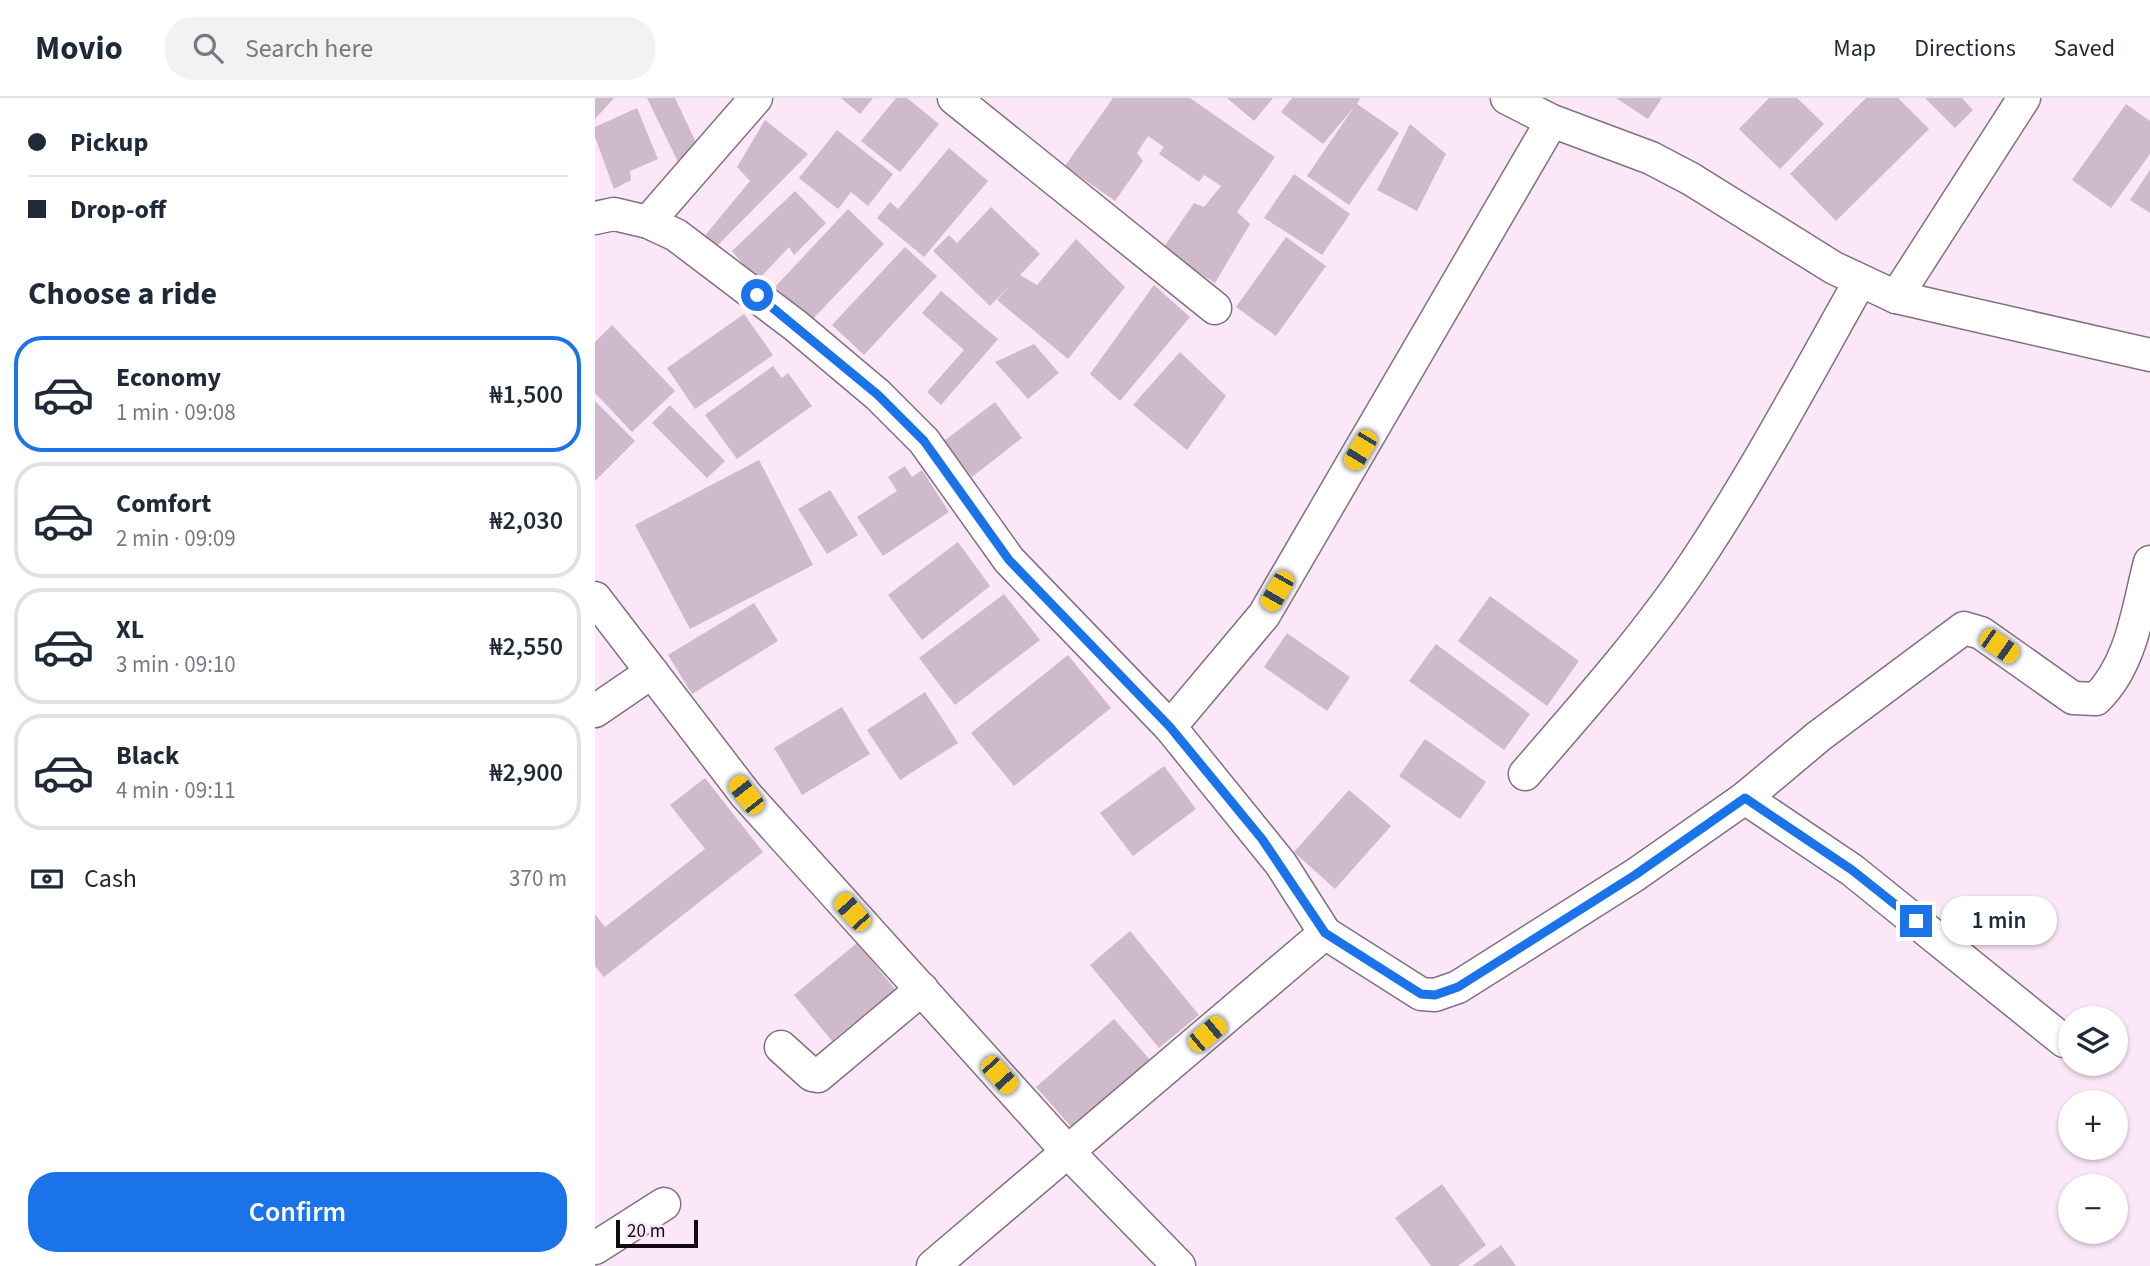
<!DOCTYPE html>
<html lang="en">
<head>
<meta charset="utf-8">
<style>
  :root { --surface:#fff; --page:#f2f2f3; --text:#1f2937; --muted:#747a83; --line:#e0e1e3; --accent:#1a73e8 }
  body { margin:0; font-family:"Source Sans 3",sans-serif; background:var(--page); color:var(--text); height:100vh; display:flex; flex-direction:column; font-size:26px; white-space:nowrap }
  * { box-sizing:border-box; margin:0 }
  p { font-size:23px; color:var(--muted) }
  .icon { flex:none; width:38px; height:38px; fill:none; stroke:currentColor; stroke-width:2; stroke-linecap:round; stroke-linejoin:round }
  .map { position:relative; flex:1; overflow:hidden }
  .details { display:flex; flex-direction:column; background:var(--surface); width:595px }
  .details>* { flex:none }
  .hud { display:grid; align-content:center; height:154px; padding:0 28px; background:var(--surface) }
  .fabs { position:absolute; left:1463px; top:908px; display:grid; gap:14px }
  .fabs a { display:grid; place-items:center; width:70px; height:70px; border-radius:50%; background:var(--surface); box-shadow:0 2px 5px #0004; font-size:35px }
  .scale { position:absolute; left:21px; bottom:18px; width:82px; box-sizing:border-box; padding-left:7px; border:4px solid #110a10; border-top:0; font-size:19px; line-height:24px; white-space:nowrap; color:#110a10; -webkit-text-stroke:5px #fbe7f7; paint-order:stroke }
  .end { position:absolute; width:32px; height:32px; margin:-16px; border:9px solid #1a73e8; background:#fff; box-shadow:0 0 0 4px #fff }
  .from { border-radius:50% }
  .bubble { position:absolute; height:49px; border-radius:24px; background:var(--surface); box-shadow:0 2px 5px #0004; font-size:23px; font-weight:600; line-height:49px; text-align:center }
  .car { position:absolute; width:21px; height:42px; margin:-21px -10px; border-radius:9px; box-shadow:0 0 5px 2px #0007; background:linear-gradient(#f5c518 24%,#345 0 40%,#f5c518 0 76%,#345 0 86%,#f5c518 0) }
  .hud b { display:flex; align-items:center; gap:24px; height:66px; font-size:26px }
  .hud b+b { border-top:2px solid var(--line) }
  .hud i { width:18px; height:18px; background:var(--text) }
  ul { padding:0; list-style:none }
  li { display:flex; align-items:center; gap:21px; height:116px; margin:0 14px 10px; padding:0 14px; border:4px solid var(--line); border-radius:28px }
  li div { flex:1 }
  li b { display:block; font-size:26px }
  li em { font-style:normal; font-weight:600 }
  li.selected { border-color:var(--accent) }
  li>.icon { width:63px; height:63px; stroke-width:1.5 }
  h2 { padding:0 28px; font-size:32px; line-height:84px }
  .pay { display:flex; align-items:center; gap:18px; height:77px; padding:0 28px; font-size:26px }
  .pay p { margin-inline-start:auto }
  .button { display:flex; gap:14px; margin-top:auto; padding:14px 28px }
  .button a { flex:1; height:80px; border-radius:28px; background:var(--accent); color:#fff; font-size:28px; font-weight:600; line-height:80px; text-align:center }
  header { display:flex; align-items:center; gap:42px; box-sizing:border-box; height:98px; padding:0 35px; background:var(--surface); border-bottom:2px solid var(--line) }
  header strong { font-size:33px }
  nav { display:flex; gap:38px; margin-inline-start:auto; font-size:24px }
  .search { width:490px; height:63px; background:var(--page); display:flex; align-items:center; gap:18px; box-sizing:border-box; padding:0 24px; border-radius:28px; color:var(--muted); font-size:26px }
  main { display:flex; flex:1; min-height:0 }
  .map>svg:first-child { display:block }
  .building { fill:#cebaca }
  .lines { fill:none; stroke-linecap:round; stroke-linejoin:round }
  .street-casing { stroke:#82707e; stroke-width:35 }
  .street { stroke:#fff; stroke-width:32 }
  .route { stroke:#1a73e8; stroke-width:9 }
</style>
</head>
<body>
<header>
<strong>Movio</strong>
<div class="search"><svg class="icon" aria-label="search" viewBox="0 0 24 24"><circle cx="10" cy="10" r="6"/><path d="M15 15l6 6"/></svg>Search here</div>
<nav><a>Map</a><a>Directions</a><a>Saved</a></nav>
</header>
<main>
<section class="details">
<div class="hud">
<b><i class="from"></i>Pickup</b>
<b><i></i>Drop-off</b>
</div>
<h2>Choose a ride</h2>
<ul>
<li class="selected"><svg class="icon" aria-label="car" viewBox="0 0 24 24"><path d="M5 17H2v-5l4-1 3-4h7l3 4 3 1v5h-3M9 17h6M6 11h13"/><circle cx="7" cy="17" r="2"/><circle cx="17" cy="17" r="2"/></svg><div><b>Economy</b><p>1 min · 09:08</p></div><em>₦1,500</em></li>
<li><svg class="icon" aria-label="car" viewBox="0 0 24 24"><path d="M5 17H2v-5l4-1 3-4h7l3 4 3 1v5h-3M9 17h6M6 11h13"/><circle cx="7" cy="17" r="2"/><circle cx="17" cy="17" r="2"/></svg><div><b>Comfort</b><p>2 min · 09:09</p></div><em>₦2,030</em></li>
<li><svg class="icon" aria-label="car" viewBox="0 0 24 24"><path d="M5 17H2v-5l4-1 3-4h7l3 4 3 1v5h-3M9 17h6M6 11h13"/><circle cx="7" cy="17" r="2"/><circle cx="17" cy="17" r="2"/></svg><div><b>XL</b><p>3 min · 09:10</p></div><em>₦2,550</em></li>
<li><svg class="icon" aria-label="car" viewBox="0 0 24 24"><path d="M5 17H2v-5l4-1 3-4h7l3 4 3 1v5h-3M9 17h6M6 11h13"/><circle cx="7" cy="17" r="2"/><circle cx="17" cy="17" r="2"/></svg><div><b>Black</b><p>4 min · 09:11</p></div><em>₦2,900</em></li>
</ul>
<div class="pay"><svg class="icon" aria-label="cash" viewBox="0 0 24 24"><path d="M3 7h18v10H3z"/><circle cx="12" cy="12" r="2"/></svg>Cash<p>370 m</p></div>
<div class="button"><a>Confirm</a></div>
</section>
<div class="map">
<svg width="1555" height="1168" viewBox="0 0 1555 1168">
  <rect width="100%" height="100%" fill="#fbe7f7"/>
  <!-- building -->
  <g class="building">
    <path d="M0,0H19L0,21Z"/>
    <path d="M52,0H80L105,53L83,64Z"/>
    <path d="M246,0H278L265,16Z"/>
    <path d="M301,0H312L344,26L305,74L266,43Z"/>
    <path d="M518,0H595L680,59L642,114L655,126L620,185L567,152L599,105L609,109L626,88L609,77L604,84L564,56L569,49L553,38L542,55L548,63L520,103L470,68Z"/>
    <path d="M632,0H678L659,23Z"/>
    <path d="M697,0H765L762,6L804,35L754,107L712,78L759,9L728,46L686,14Z"/>
    <path d="M1021,0H1067L1053,21Z"/>
    <path d="M1174,0H1202L1229,26L1185,71L1144,31Z"/>
    <path d="M1271,0H1303L1334,31L1241,123L1195,76Z"/>
    <path d="M1330,0H1367L1378,12L1360,30Z"/>
    <path d="M1531,6L1555,23V56L1516,110L1477,82Z"/>
    <path d="M42,10L63,61L35,73L36,82L19,91L0,39V29Z"/>
    <path d="M170,22L213,56L120,150L108,140L155,83L142,69Z"/>
    <path d="M815,26L851,56L822,113L782,92Z"/>
    <path d="M242,32L298,76L273,108L256,94L243,111L204,80Z"/>
    <path d="M354,50L393,83L329,159L282,120L295,104L303,111Z"/>
    <path d="M1555,72V115L1535,102Z"/>
    <path d="M699,76L755,116L727,157L669,120Z"/>
    <path d="M200,93L231,125L199,157L194,149L162,183L137,153Z"/>
    <path d="M396,109L445,156L425,177L442,187L481,141L530,189L473,261L402,202L416,186L395,208L338,153L354,137L362,145Z"/>
    <path d="M253,111L289,146L216,223L180,189Z"/>
    <path d="M691,139L731,168L681,238L641,209Z"/>
    <path d="M310,149L342,178L269,257L237,227Z"/>
    <path d="M559,187L595,219L525,303L495,276Z"/>
    <path d="M346,193L403,241L346,307L332,294L369,252L327,215Z"/>
    <path d="M149,216L178,257L100,311L72,270Z"/>
    <path d="M17,227L80,293L37,334L0,295V244Z"/>
    <path d="M439,246L464,275L433,301L400,264Z"/>
    <path d="M585,254L631,298L592,352L538,307Z"/>
    <path d="M178,268L187,280L193,275L217,308L142,361L110,317Z"/>
    <path d="M0,303L40,343L0,383Z"/>
    <path d="M400,304L427,340L377,379L349,343Z"/>
    <path d="M75,307L130,363L112,380L57,325Z"/>
    <path d="M164,362L218,467L95,531L40,427Z"/>
    <path d="M310,368L317,379L327,372L354,414L288,458L262,419L302,393L293,379Z"/>
    <path d="M235,392L263,437L232,456L203,411Z"/>
    <path d="M363,444L395,488L327,542L293,497Z"/>
    <path d="M409,496L445,542L360,607L324,560Z"/>
    <path d="M895,498L984,563L952,608L863,543Z"/>
    <path d="M159,505L183,543L97,596L73,557Z"/>
    <path d="M692,535L755,579L732,613L669,569Z"/>
    <path d="M841,546L935,616L909,652L814,583Z"/>
    <path d="M473,557L516,610L419,688L376,635Z"/>
    <path d="M330,594L363,645L305,682L272,632Z"/>
    <path d="M247,609L275,656L207,697L179,650Z"/>
    <path d="M830,641L891,684L865,721L804,678Z"/>
    <path d="M569,668L601,711L538,758L505,715Z"/>
    <path d="M110,680L168,754L9,879L0,868V816L10,829L110,751L75,707Z"/>
    <path d="M754,692L796,728L740,791L699,754Z"/>
    <path d="M535,833L604,917L564,950L495,867Z"/>
    <path d="M262,845L300,891L237,943L199,897Z"/>
    <path d="M519,921L557,964L479,1032L441,989Z"/>
    <path d="M847,1086L891,1147L863,1168H836L800,1120Z"/>
    <path d="M906,1147L921,1168H877Z"/>
  </g>
  <g class="lines">
    <!-- street casing -->
    <g class="street-casing">
      <g id="street">
        <path d="M359,0L620,210"/>
        <path d="M912,0L957,23L1056,60L1096,81L1239,170L1301,199L1555,257"/>
        <path d="M0,120L19,116L53,124L81,137L201,228L283,297L329,343L414,462L575,629L686,766L730,835L826,896L840,897L863,889L1040,777L1150,700L1224,638L1369,530L1386,535L1478,600L1501,601C1537,567 1543,510 1555,464"/>
        <path d="M53,124L161,0"/>
        <path d="M1301,199L1429,0"/>
        <path d="M0,500L151,697L473,1054L584,1168"/>
        <path d="M0,613L57,574"/>
        <path d="M575,629L669,517L957,23"/>
        <path d="M930,676C988,609 1048,542 1098,468C1159,377 1211,279 1265,183"/>
        <path d="M1150,700L1257,772L1469,943"/>
        <path d="M186,949L217,977L223,978L327,891"/>
        <path d="M0,1150L69,1106"/>
        <path d="M338,1168L730,835"/>
      </g>
    </g>
    <!-- street -->
    <use href="#street" class="street"/>
  </g>
  <g class="lines">
    <!-- route -->
    <path class="route" d="M162,197L283,297L329,343L414,462L575,629L667,741L730,835L826,896L840,897L863,889L1040,777L1150,700L1257,772L1321,823"/>
  </g>
</svg>
<div class="fabs">
<a><svg class="icon" aria-label="layers" viewBox="0 0 24 24"><path d="M12 4l9 5-9 5-9-5zM3 14l9 5 9-5"/></svg></a>
<a>+</a>
<a>−</a>
</div>
<div class="scale">20 m</div>
<i class="end from" style="left:162px;top:197px"></i>
<i class="end" style="left:1321px;top:823px"></i>
<div class="bubble" style="left:1346px;top:798px;width:116px">1 min</div>
<i class="car" style="left:765px;top:352px;rotate:211deg"></i>
<i class="car" style="left:682px;top:493px;rotate:210deg"></i>
<i class="car" style="left:1404px;top:548px;rotate:125deg"></i>
<i class="car" style="left:151px;top:697px;rotate:322deg"></i>
<i class="car" style="left:257px;top:814px;rotate:318deg"></i>
<i class="car" style="left:612px;top:936px;rotate:50deg"></i>
<i class="car" style="left:404px;top:977px;rotate:138deg"></i>
</div>
</main>
</body>
</html>
